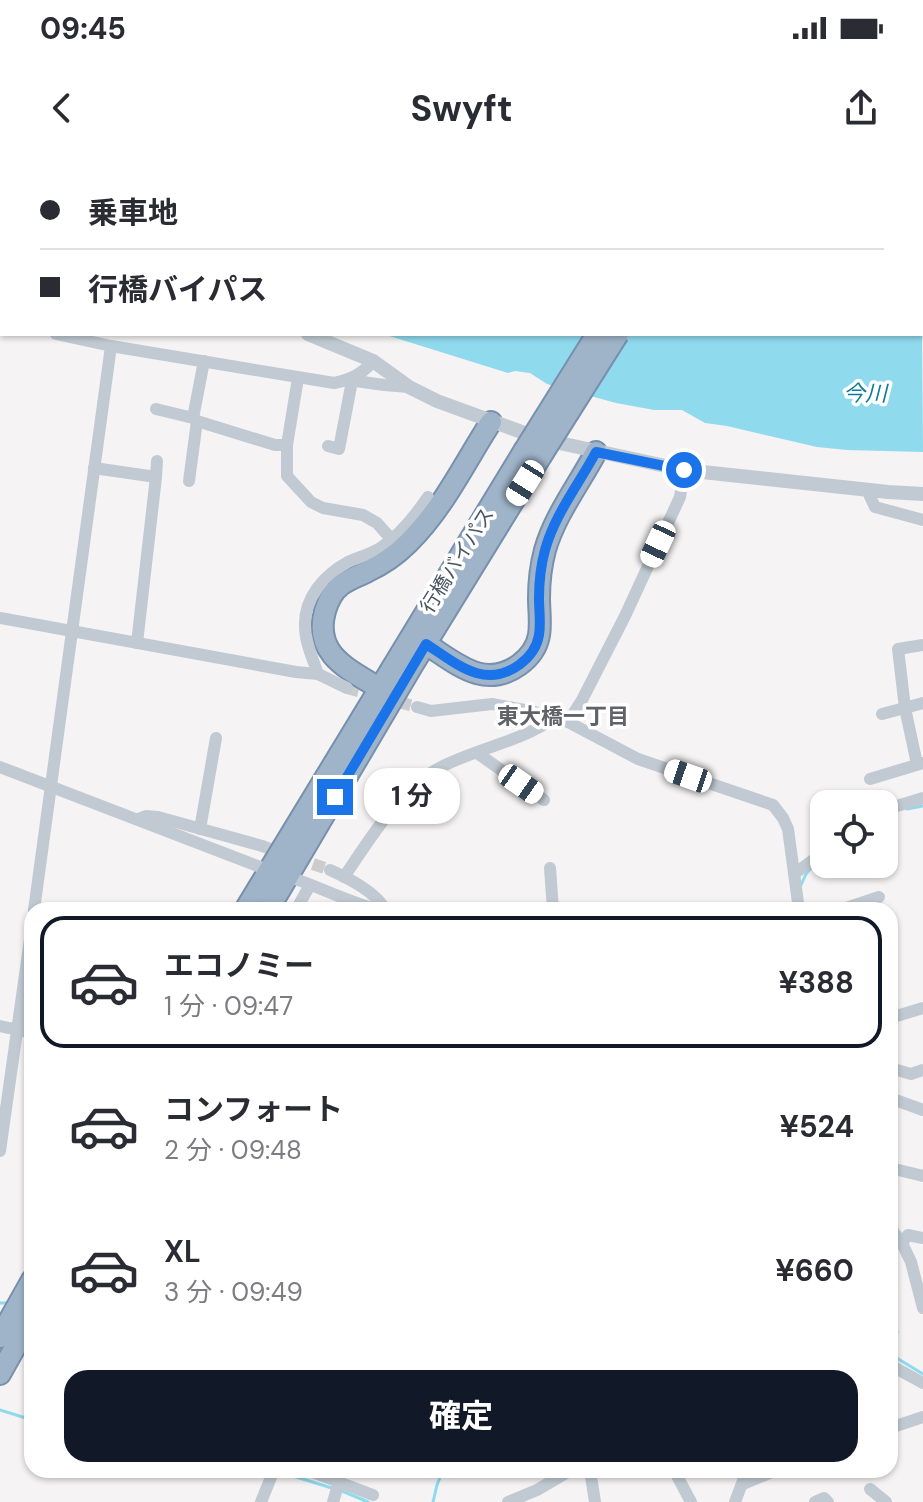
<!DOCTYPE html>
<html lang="ja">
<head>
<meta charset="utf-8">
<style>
  :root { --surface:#fff; --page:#f2f2f3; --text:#2b2b33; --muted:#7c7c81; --line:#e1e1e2; --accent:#111827 }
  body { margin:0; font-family:"DM Sans","Noto Sans JP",sans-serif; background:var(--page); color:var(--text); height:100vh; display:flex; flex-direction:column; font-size:30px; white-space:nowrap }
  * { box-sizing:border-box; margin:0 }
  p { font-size:26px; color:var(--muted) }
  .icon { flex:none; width:44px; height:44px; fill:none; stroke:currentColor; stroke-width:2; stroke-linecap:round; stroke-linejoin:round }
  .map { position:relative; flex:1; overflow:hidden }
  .panel { position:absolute; left:24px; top:742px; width:874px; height:576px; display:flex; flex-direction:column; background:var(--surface); border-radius:24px; box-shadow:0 2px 6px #0004 }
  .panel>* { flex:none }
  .top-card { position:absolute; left:0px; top:0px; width:924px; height:176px; box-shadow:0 2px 6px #0004; display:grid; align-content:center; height:176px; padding:0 40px; background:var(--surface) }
  .buttons { position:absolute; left:810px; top:630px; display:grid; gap:16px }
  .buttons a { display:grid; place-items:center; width:88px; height:88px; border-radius:16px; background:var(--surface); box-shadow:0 2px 6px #0004; font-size:40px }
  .end { position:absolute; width:36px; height:36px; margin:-18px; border:10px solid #1a73e8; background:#fff; box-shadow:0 0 0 4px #fff }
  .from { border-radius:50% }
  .bubble { position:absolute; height:56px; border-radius:24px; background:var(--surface); box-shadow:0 2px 6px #0004; font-size:26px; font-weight:700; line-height:56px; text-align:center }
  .car { position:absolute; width:24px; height:48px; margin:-24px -12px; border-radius:10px; box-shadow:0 0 6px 2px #0007; background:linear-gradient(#fff 24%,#345 0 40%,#fff 0 76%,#345 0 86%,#fff 0) }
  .top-card b { display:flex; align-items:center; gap:28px; height:76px; font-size:30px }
  .top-card b+b { border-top:2px solid var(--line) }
  .top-card i { width:20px; height:20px; background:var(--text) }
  ul { padding:14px 0 0; list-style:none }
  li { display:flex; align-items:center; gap:24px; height:132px; margin:0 16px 12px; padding:0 24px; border:4px solid transparent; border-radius:24px }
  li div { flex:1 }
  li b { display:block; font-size:30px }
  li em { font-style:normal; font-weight:700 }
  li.current { border-color:var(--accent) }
  li>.icon { width:72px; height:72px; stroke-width:1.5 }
  .button { display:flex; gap:16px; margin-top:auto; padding:16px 40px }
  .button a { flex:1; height:92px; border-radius:24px; background:var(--accent); color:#fff; font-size:32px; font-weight:700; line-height:92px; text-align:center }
  .status { display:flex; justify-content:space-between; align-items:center; height:56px; padding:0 40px; background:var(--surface); direction:ltr }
  .status svg { height:22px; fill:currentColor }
  header { display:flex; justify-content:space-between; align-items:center; height:104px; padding:0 40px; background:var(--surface); font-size:36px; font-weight:700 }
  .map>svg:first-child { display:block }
  .water { fill:#90daee }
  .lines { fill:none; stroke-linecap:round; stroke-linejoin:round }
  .stream { stroke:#90daee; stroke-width:3 }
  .minor-tunnel { stroke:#caccce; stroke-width:12; stroke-dasharray:12 6; stroke-linecap:butt }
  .trunk-casing { stroke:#7690ad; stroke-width:24 }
  .path { stroke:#7ad0a6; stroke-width:2; stroke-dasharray:6 4; stroke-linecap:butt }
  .minor { stroke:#c1cad2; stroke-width:12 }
  .tertiary { stroke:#c1cad2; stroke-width:14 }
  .trunk { stroke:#9fb4c9; stroke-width:20 }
  .trunk-bridge-casing { stroke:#7690ad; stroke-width:24; stroke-linecap:butt }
  .trunk-bridge { stroke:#9fb4c9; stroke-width:20 }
  .route { stroke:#1a73e8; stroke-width:10 }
  .labels { text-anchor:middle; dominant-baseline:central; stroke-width:7; stroke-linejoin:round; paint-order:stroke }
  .street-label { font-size:20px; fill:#4a5661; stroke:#fff }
  .water-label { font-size:22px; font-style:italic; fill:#0c7c9b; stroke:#fff }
  .neighbourhood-label { font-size:22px; font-weight:bold; fill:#5f6368; stroke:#fff }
</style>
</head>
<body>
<div class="status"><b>09:45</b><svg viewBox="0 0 49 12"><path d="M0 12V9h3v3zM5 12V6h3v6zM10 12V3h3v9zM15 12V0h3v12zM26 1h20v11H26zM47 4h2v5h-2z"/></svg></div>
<header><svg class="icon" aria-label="back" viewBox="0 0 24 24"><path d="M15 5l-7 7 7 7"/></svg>Swyft<svg class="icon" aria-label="share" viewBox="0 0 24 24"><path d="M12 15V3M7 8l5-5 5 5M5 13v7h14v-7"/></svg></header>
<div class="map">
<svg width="923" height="1342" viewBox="0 0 923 1342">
  <rect width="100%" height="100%" fill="#f5f3f3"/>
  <!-- water -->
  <path class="water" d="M922,167L923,292L847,290L817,287L727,266L705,263L682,250H654L616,243L547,224L530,213L515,211L508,213L383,174H922Z"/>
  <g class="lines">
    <!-- stream -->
    <g class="stream">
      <path d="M907,649L923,646"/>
      <path d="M801,725L806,714L811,708"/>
      <path d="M0,1143H8"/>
      <path d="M890,1150L897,1172L890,1187"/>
      <path d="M890,1194L923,1214"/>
      <path d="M0,1250L32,1260"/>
      <path d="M249,1310L270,1311"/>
      <path d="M277,1311L335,1329"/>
      <path d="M342,1331L368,1342"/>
      <path d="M433,1342L437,1325L443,1310"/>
    </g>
    <!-- minor-tunnel -->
    <g class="minor-tunnel">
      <path d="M347,528L417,547"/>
      <path d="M262,686L330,710"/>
    </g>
    <!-- trunk casing -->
    <g class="trunk-casing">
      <g id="trunk">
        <path d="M705,2L706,0"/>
        <path d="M729,2L730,0"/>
        <path d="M426,484C456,503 484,530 519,505C530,497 537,487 539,475C541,463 539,450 539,438C539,422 541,405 545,390C555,355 579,324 596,292"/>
        <path d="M379,528C348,509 313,494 325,451C328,441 333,431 341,425C349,419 359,416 368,411C383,404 397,394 408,383C443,349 465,302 491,262"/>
        <path d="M245,750L524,291"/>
        <path d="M268,750L412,506L541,296"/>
        <path d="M0,1177L32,1120"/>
        <path d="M0,1214L32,1157"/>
      </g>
    </g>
    <!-- path -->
    <g class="path">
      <path d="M389,0L394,2"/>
      <path d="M922,134H923"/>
      <path d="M321,750L323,748"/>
    </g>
    <!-- minor -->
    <g class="minor">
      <path d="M531,0L533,2"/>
      <path d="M849,0V2"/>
      <path d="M900,2V0"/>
      <path d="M0,14L2,13"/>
      <path d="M922,74H923"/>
      <path d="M0,161L2,162"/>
      <path d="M56,174L111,186L334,223C350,220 363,214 373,201"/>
      <path d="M349,220L384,225L409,227"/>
      <path d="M156,249L193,258L204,201"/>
      <path d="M197,261L275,285H287L298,218"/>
      <path d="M287,285V316L311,342L323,348L363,355L377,363L392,380"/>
      <path d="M328,286L339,289L352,221"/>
      <path d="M94,308L156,317L157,301"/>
      <path d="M189,321L197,261L193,258"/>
      <path d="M867,330L875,347L923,360"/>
      <path d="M0,458L296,512L318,514L347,528"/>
      <path d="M137,483L156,317"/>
      <path d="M318,514C313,499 305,483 305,466C304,438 324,415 348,402C359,397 372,394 382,387C401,374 415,356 428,337"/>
      <path d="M417,547L431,551L492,544L535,552L568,562L638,599L773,645L783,658L788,669L799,750"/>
      <path d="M882,554L923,543"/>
      <path d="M568,562L582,540L625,456L680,337L684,310"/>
      <path d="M477,593L544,640"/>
      <path d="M917,604L905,548L898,489L923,485"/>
      <path d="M0,607L268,710C306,720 341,740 379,750"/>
      <path d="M870,619L923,603"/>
      <path d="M884,650L923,638"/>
      <path d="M138,659L146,656L158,657L262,686"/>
      <path d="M200,669L216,578"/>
      <path d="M550,708L553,750"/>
      <path d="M330,710C346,717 378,733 385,750"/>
      <path d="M794,714L824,692"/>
      <path d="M344,717C370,679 400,628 441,607C478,588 520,582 554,558"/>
      <path d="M34,750L111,186"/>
      <path d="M296,750L310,725"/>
      <path d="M840,750L879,737"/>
      <path d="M890,858L923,848"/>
      <path d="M0,866L32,873"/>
      <path d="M890,908L911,914L923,910"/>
      <path d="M890,938L923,950"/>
      <path d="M0,991L32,765"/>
      <path d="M890,1008L923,1016"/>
      <path d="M890,1067L902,1083L911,1102L923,1148"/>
      <path d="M902,1083L908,1075L923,1078"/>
      <path d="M890,1205L923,1223"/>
      <path d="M890,1268L923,1257"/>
      <path d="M307,1310L373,1335"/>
      <path d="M590,1310L595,1342"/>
      <path d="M674,1310L691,1342"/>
      <path d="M743,1324L777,1310"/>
      <path d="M870,1329L886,1342"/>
      <path d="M261,1342L274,1310"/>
      <path d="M333,1342L339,1322"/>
      <path d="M508,1342L537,1330L571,1310"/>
      <path d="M735,1342L747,1310"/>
      <path d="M815,1342L824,1338L828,1342"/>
    </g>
    <!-- tertiary -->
    <g class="tertiary">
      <path d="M437,0L442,2"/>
      <path d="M651,2L652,0"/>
      <path d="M785,2L786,0"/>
      <path d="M0,4L2,6"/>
      <path d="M922,115H923"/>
      <path d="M308,174L373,201L409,227L437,241L541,279L684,310L888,332L923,334"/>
    </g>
    <!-- trunk -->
    <use href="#trunk" class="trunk"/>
    <!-- trunk-bridge casing -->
    <g class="trunk-bridge-casing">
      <g id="trunk-bridge">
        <path d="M524,291L597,174"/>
        <path d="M541,296L618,174"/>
      </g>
    </g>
    <!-- trunk-bridge -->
    <use href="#trunk-bridge" class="trunk-bridge"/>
  </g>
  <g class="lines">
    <!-- route -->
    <path class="route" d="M335,637L426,484C456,503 484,530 519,505C530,497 537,487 539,475C541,463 539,450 539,438C539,422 541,405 545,390C555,354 579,324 596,292L684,310"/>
  </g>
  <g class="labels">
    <!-- street labels -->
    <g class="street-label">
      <text transform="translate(457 400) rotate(-58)">行橋バイパス</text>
    </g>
    <!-- water labels -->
    <g class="water-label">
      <text x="865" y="233">今川</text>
    </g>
    <!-- neighbourhood labels -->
    <g class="neighbourhood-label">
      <text x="563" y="556">東大橋一丁目</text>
    </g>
  </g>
</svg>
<div class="buttons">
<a><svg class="icon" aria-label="locate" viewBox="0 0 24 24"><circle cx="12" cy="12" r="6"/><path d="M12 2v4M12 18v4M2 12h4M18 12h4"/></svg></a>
</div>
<i class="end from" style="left:684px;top:310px"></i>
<i class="end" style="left:335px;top:637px"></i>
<div class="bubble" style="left:364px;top:608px;width:96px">1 分</div>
<i class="car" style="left:525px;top:323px;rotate:212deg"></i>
<i class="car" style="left:658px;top:384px;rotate:205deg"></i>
<i class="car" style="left:688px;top:616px;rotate:289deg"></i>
<i class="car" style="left:521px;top:624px;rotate:125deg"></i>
<div class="top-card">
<b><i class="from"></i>乗車地</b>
<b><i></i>行橋バイパス</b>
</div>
<section class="panel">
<ul>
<li class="current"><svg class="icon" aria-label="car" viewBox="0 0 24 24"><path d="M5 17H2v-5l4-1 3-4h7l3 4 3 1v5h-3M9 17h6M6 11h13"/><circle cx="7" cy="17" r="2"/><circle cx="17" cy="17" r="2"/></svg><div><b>エコノミー</b><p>1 分 · 09:47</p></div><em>¥388</em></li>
<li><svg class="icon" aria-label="car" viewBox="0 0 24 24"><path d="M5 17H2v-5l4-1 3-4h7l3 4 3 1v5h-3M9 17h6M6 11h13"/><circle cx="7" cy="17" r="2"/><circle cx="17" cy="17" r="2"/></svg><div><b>コンフォート</b><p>2 分 · 09:48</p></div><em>¥524</em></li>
<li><svg class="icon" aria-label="car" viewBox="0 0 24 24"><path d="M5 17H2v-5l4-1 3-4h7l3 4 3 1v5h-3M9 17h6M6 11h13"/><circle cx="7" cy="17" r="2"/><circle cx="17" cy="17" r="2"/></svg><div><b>XL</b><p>3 分 · 09:49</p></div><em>¥660</em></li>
</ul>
<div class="button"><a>確定</a></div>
</section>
</div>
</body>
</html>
